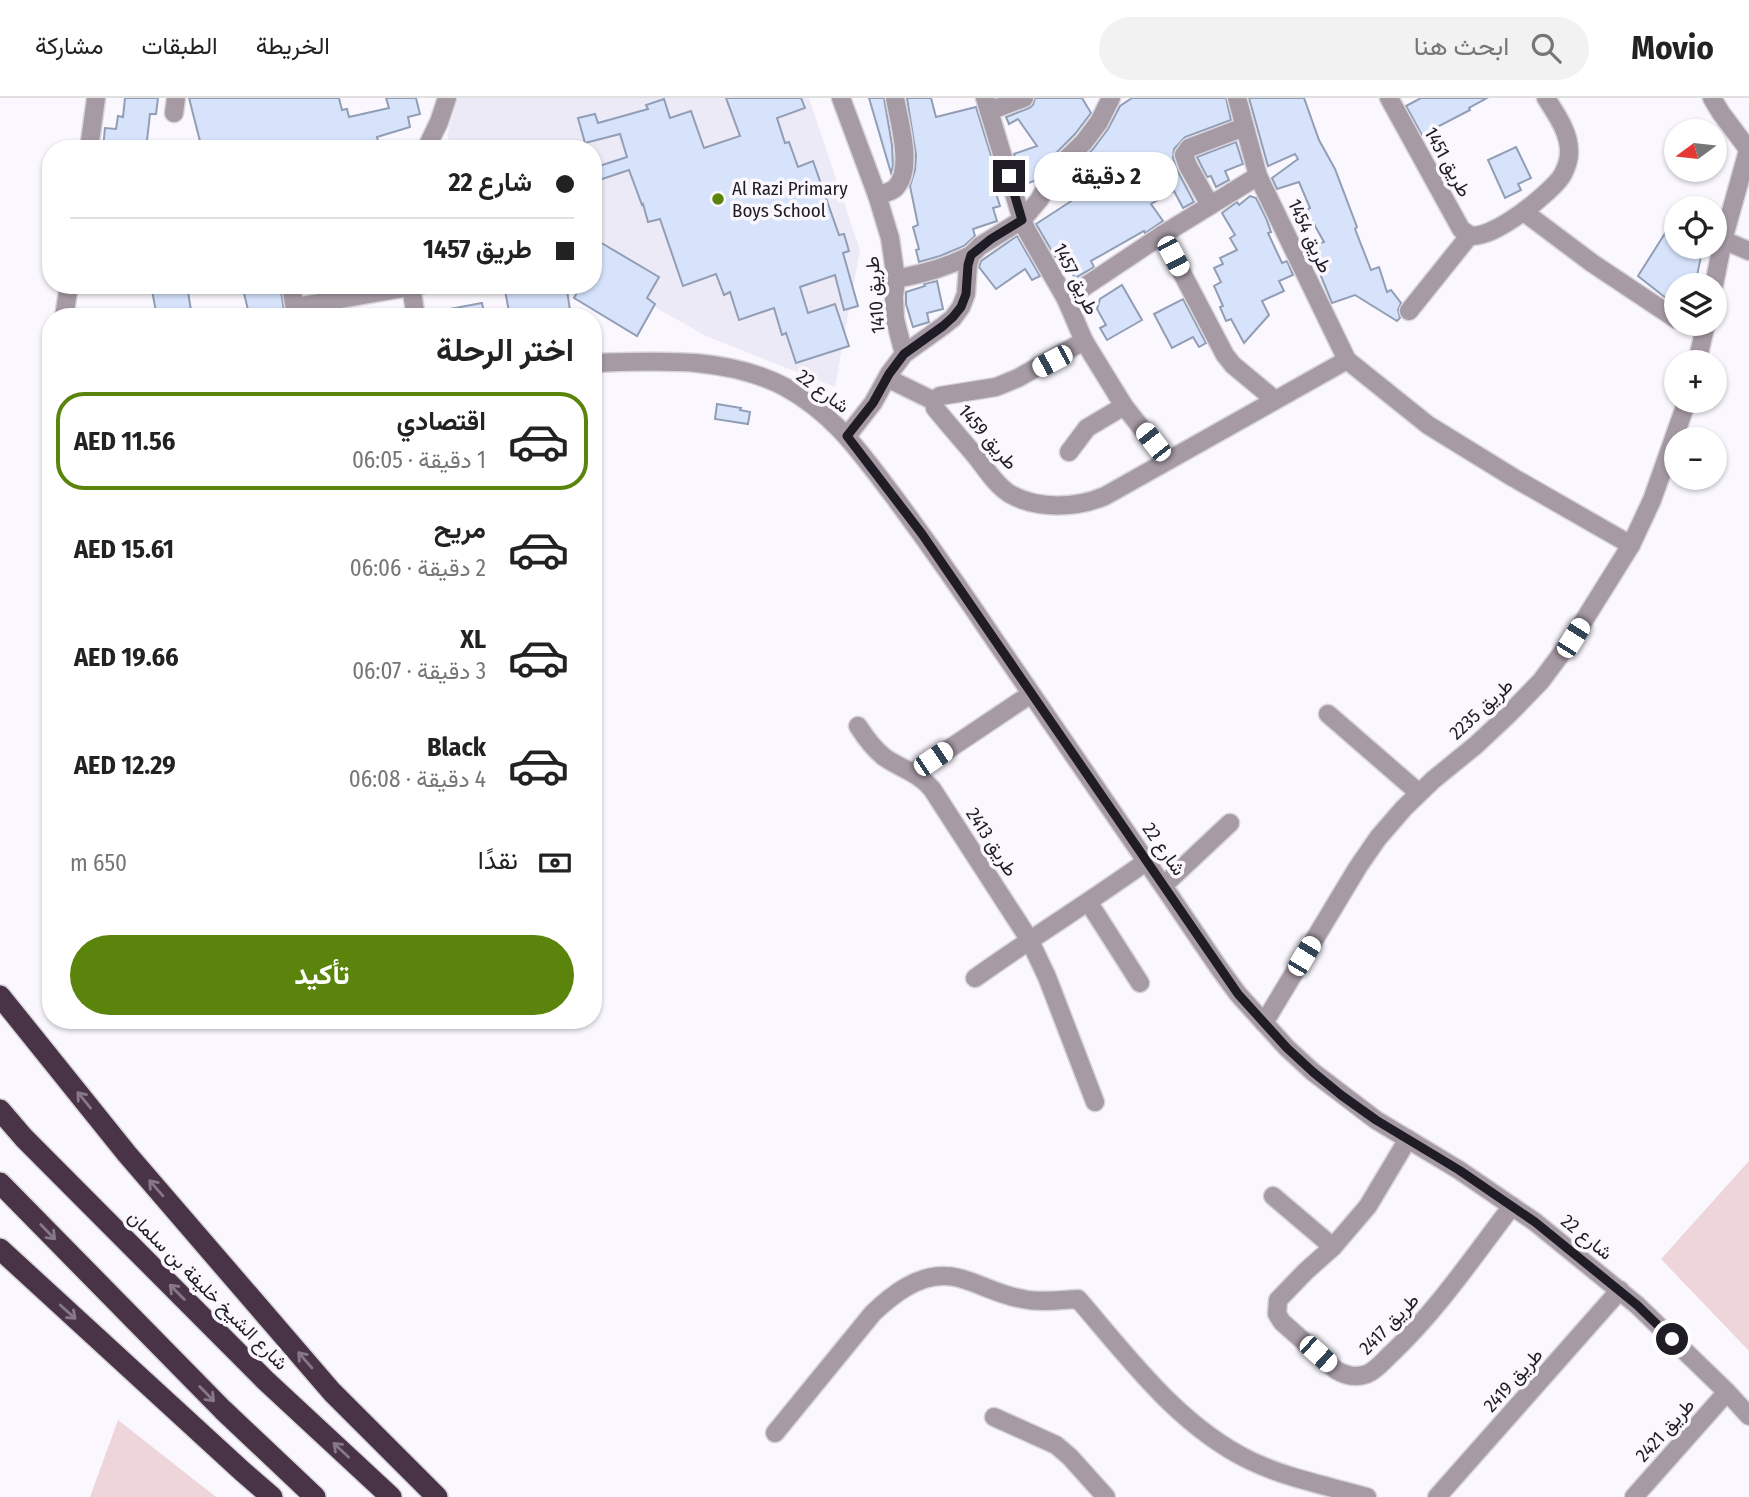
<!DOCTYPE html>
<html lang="ar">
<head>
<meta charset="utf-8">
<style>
  :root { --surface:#fff; --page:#f2f2f2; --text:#222; --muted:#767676; --line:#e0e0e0; --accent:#5a840c }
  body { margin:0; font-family:"Fira Sans Condensed",Vazirmatn,sans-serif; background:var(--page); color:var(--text); direction:rtl; height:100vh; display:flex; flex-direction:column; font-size:26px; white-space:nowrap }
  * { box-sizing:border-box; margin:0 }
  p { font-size:23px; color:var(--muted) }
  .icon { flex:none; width:38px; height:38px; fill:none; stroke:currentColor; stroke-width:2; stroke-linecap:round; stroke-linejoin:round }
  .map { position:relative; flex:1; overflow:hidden; direction:ltr }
  .panel { position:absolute; left:42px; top:210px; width:560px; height:721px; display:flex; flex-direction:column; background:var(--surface); border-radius:28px; box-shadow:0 2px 5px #0004; direction:rtl }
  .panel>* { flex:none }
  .top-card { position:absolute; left:42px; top:42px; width:560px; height:154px; border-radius:28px; box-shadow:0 2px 5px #0004; direction:rtl; display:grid; align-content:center; height:154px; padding:0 28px; background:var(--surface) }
  .needle { width:46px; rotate:255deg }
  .buttons { position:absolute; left:1664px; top:21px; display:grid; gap:14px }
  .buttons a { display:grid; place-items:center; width:63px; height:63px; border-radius:50%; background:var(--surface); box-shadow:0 2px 5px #0004; font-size:35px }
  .end { position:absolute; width:32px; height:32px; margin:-16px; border:9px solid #1f1c26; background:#fff; box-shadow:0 0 0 4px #fff }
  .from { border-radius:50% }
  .bubble { position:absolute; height:49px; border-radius:24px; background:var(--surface); box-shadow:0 2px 5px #0004; font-size:23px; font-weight:700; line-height:49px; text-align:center; direction:rtl }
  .car { position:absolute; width:21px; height:42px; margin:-21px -10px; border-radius:9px; box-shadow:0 0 5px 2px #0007; background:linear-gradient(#fff 24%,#345 0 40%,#fff 0 76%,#345 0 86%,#fff 0) }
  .top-card b { display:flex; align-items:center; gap:24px; height:66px; font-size:26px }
  .top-card b+b { border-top:2px solid var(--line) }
  .top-card i { width:18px; height:18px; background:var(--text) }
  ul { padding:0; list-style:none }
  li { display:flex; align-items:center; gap:21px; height:98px; margin:0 14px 10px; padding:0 14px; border:4px solid transparent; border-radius:28px }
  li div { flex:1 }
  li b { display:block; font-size:26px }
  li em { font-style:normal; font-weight:700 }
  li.current { border-color:var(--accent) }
  li>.icon { width:63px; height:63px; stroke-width:1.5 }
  h2 { padding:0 28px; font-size:32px; line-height:84px }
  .pay { display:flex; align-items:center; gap:18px; height:77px; padding:0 28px; font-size:26px }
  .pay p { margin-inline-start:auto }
  .primary-button { display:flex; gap:14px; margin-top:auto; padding:14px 28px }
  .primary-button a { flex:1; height:80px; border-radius:42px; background:var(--accent); color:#fff; font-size:28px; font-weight:700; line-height:80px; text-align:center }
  header { display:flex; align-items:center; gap:42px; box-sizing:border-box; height:98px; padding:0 35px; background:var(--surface); border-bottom:2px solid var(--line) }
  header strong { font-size:33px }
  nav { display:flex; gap:38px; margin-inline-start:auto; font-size:24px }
  .search { width:490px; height:63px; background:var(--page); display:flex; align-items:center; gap:18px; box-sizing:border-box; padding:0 24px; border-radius:38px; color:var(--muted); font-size:26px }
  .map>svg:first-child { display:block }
  .built { fill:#edeaf7 }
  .green { fill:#edd5da }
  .building { fill:#d6e3fb; stroke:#929eb5; stroke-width:2 }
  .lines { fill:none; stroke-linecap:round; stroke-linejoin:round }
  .minor-casing { stroke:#d7d5db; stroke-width:21 }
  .highway-casing { stroke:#d7d5db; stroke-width:24 }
  .minor { stroke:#a69aa4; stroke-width:18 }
  .highway { stroke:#493347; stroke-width:21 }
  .oneway { stroke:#877887 }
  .route { stroke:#1f1c26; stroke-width:9 }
  .poi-dot { fill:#5a840c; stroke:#faf8fe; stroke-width:2.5 }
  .labels { text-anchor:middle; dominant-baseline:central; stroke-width:7; stroke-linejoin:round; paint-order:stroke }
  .street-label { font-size:19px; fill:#1f1c26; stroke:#faf8fe }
  .poi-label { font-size:19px; fill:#1f1c26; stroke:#faf8fe; text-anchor:start }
</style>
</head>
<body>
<header>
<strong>Movio</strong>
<div class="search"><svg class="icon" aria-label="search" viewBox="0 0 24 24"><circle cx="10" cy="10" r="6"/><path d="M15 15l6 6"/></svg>ابحث هنا</div>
<nav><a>الخريطة</a><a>الطبقات</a><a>مشاركة</a></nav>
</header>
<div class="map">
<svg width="1749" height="1399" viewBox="0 0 1749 1399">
  <rect width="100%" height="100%" fill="#faf8fe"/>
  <!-- built -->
  <path class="built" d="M458,0H809L860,152L835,289L706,238L593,174V51H453L447,37Z"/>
  <!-- green -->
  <g class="green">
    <path d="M1749,1063V1253L1661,1161Z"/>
    <path d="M118,1322L216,1399H90Z"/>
  </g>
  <!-- building -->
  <g class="building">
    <path d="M125,0H158L156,16H150L146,51H103L105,30L116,31L118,18L123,19Z"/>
    <path d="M189,0H339L342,12L347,11L349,19L389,10L386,0H416L420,16L408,19L410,29L377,39L378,43L347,51V48L335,51H202Z"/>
    <path d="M726,0H801L805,10L777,20L785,45L789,44L798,69L813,63L839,137L844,136L849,153L843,155L858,208L844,212L835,177L800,189L808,215L835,206L849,248L796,265L786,235L782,237L774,210L739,222L730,194L724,197L716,176L683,188L660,121L648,124L643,106L642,107L629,72L593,84V70L627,59L620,36L585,45L578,20L595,16L598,25L648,11L646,7L664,1L670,20L691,13L704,50L740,38Z"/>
    <path d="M869,0H884L892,47L893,68L891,75Z"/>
    <path d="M907,0H931L936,19L976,9L1001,90L995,92L1000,108L993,110L997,123L973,131L975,138L964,148L940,158L919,164L916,152L919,151L913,129L918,127L910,88L915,72L916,57Z"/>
    <path d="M1035,0H1082L1091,15L1075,36L1049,62L1037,82L1023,87L1014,56L1037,48L1018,21L1009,26L1006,19L1029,10L1033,7Z"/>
    <path d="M1132,0H1226L1231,22L1185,39L1174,51L1173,60L1177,72L1194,104L1183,110L1174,93L1151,106L1163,123L1145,135L1144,133L1091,163L1094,169L1075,180L1069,169L1063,172L1036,126L1076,100L1069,101L1061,86L1066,77L1093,51L1108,31L1120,8Z"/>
    <path d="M1249,0H1304L1319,42L1335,71L1357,129L1355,131L1371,172L1379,169L1387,194L1391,192L1401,205L1398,212L1400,220L1397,223L1355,197L1332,205L1309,149L1324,144L1306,112L1310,110L1299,84L1277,91L1272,80L1298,61L1295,56L1268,68Z"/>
    <path d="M1421,0H1487L1469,10L1470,12L1422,37L1406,8Z"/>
    <path d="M1236,44L1243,66L1225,73L1229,82L1216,89L1211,78L1207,79L1197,59Z"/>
    <path d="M1516,49L1531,80L1518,86L1521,92L1505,100L1488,62Z"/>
    <path d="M1250,98L1256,100L1266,120L1271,134L1268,135L1282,165L1287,163L1293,177L1279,183L1284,193L1262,203L1269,217L1244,245L1231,221L1226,223L1220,209L1223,208L1214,188L1221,184L1214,170L1223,166L1220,160L1237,152L1230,140L1235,137L1222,115L1237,104L1239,107Z"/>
    <path d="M1676,118V149H1703L1695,187H1676V208L1638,178Z"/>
    <path d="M1017,138L1040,178L1032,182L1025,171L996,191L979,169L981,163Z"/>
    <path d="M593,140L659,179L647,200L655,206L637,238L574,200L581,187H593Z"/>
    <path d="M937,183L943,211L927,215L929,224L913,229L906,206V194L925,188L924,186Z"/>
    <path d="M151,187H187L192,219H157Z"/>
    <path d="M242,187H280L285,219H276L275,214L262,217L261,213L249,216Z"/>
    <path d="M504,187H558L567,192L571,219H510Z"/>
    <path d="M1122,187L1142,222L1107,242L1100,230L1106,227L1097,211L1100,201Z"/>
    <path d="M1183,201L1206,245L1199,249L1193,239L1172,250L1154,216Z"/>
    <path d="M482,205L485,219H444V212Z"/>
    <path d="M717,306L741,310L740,312L750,314L748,326L715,321Z"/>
  </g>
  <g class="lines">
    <!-- minor casing -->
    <g class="minor-casing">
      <g id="minor">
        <path d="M841,0L877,97L890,140L896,181L894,199L895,221L904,256"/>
        <path d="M985,0L1022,122L1027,133L1066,201L1084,243L1124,308L1167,362"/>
        <path d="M1237,0L1258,78L1347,262L1428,327L1514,380L1631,447"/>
        <path d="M1389,0L1461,131C1464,133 1467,136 1470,137C1490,144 1554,93 1563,76C1566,70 1569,61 1569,55C1570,35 1556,16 1546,0"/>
        <path d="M1712,0L1721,15L1748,51"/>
        <path d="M989,13L1024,0"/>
        <path d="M174,15L176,0"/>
        <path d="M89,51L96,0"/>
        <path d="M426,51L439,24L447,0"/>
        <path d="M877,97C884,95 893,94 897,88C913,69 899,23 895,0"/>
        <path d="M1210,107L1188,68L1184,57L1189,50L1244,29"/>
        <path d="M1524,114L1592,165L1676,221"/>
        <path d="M1162,137L1225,257L1233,267L1275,302"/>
        <path d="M1723,142L1749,153"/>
        <path d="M896,181C925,175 945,170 971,157"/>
        <path d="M291,187L296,218"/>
        <path d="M1714,187L1723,142L1749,49"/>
        <path d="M411,189L416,219"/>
        <path d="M1066,201L1162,137L1258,78"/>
        <path d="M295,209L421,187"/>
        <path d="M1409,213L1470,137"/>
        <path d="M64,219L69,187"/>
        <path d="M1084,243L1018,280L996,289L940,298L934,303L935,310C948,326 961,341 974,356C985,369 995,387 1010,396C1038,412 1077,410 1105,398L1347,262"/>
        <path d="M1697,264L1706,226"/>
        <path d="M593,265C657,263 726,258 785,289C833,315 860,354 892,396C929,446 964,496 998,547C1072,655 1146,762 1219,870L1238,896L1287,950L1313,974L1376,1022L1459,1072L1535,1124L1637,1207L1727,1294L1749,1318"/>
        <path d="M887,280L934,303"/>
        <path d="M847,338L873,305L889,276L904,256L943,228L953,220L961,209L966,196L968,167L971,157L980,148L1022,122L1039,102L1057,70L1084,44L1099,24L1111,0"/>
        <path d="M1069,354L1087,330L1124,308"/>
        <path d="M1328,616L1419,695"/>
        <path d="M858,628C865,639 873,650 884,659C901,671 918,674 932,691L1029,841L1047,879L1095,1004"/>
        <path d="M913,675L1031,596"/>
        <path d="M1164,787L1230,725"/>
        <path d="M1089,805L1140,885"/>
        <path d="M975,880C1031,840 1090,804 1147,763"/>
        <path d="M1264,925L1358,769L1378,740L1404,710L1433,682L1476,647L1508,617L1541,583L1573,540L1631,447L1652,402L1687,303"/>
        <path d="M1408,1041L1368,1108L1333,1149L1306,1173L1278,1202L1277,1216L1282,1224L1336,1272C1346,1278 1356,1280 1367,1276C1377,1272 1384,1262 1392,1255C1438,1211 1474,1158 1512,1108"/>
        <path d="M1273,1098L1333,1149"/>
        <path d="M994,1319L1056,1347L1070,1359L1106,1399"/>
        <path d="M775,1335L873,1215C892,1197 917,1177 945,1178C957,1178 970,1183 982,1188C995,1193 1009,1199 1023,1201C1041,1205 1060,1202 1078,1201C1129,1260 1178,1327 1249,1362C1286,1380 1328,1388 1367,1399"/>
        <path d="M1437,1399L1620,1192"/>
        <path d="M1634,1399L1727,1294"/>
      </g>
    </g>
    <!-- highway casing -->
    <g class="highway-casing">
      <g id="highway">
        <path d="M0,898L127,1056L332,1294L437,1399"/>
        <path d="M0,1012L24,1040L265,1282L391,1399"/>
        <path d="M0,1085L223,1312L315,1399"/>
        <path d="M0,1151L242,1373L272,1399"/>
      </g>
    </g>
    <!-- minor -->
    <use href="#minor" class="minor"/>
    <!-- highway -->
    <use href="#highway" class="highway"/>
  </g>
  <!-- one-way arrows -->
  <defs><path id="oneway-shaft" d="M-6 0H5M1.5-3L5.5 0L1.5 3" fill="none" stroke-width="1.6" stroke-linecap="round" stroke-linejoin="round" transform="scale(1.75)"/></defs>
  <g class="oneway">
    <use href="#oneway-shaft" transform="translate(84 1002) rotate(-129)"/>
    <use href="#oneway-shaft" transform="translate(156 1090) rotate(-131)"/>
    <use href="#oneway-shaft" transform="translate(48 1134) rotate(46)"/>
    <use href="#oneway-shaft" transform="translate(177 1194) rotate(-135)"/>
    <use href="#oneway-shaft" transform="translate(68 1214) rotate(42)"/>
    <use href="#oneway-shaft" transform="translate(305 1262) rotate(-131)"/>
    <use href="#oneway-shaft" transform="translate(207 1296) rotate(46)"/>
    <use href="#oneway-shaft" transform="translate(341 1352) rotate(-137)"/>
  </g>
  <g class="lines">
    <!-- route -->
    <path class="route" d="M1009,78L1022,122L991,141L971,157L968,167L966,196L961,209L953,219L943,228L904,256L889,276L873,305L847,338L922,436L1238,896L1287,950L1313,974L1341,997L1376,1022L1459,1072L1535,1124L1637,1207L1672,1241"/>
  </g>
  <!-- markers -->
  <circle class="poi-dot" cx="718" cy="101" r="7"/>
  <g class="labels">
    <!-- street labels -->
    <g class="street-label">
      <text transform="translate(1448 64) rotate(61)">طريق 1451</text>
      <text transform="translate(1310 138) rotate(65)">طريق 1454</text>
      <text transform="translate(1076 181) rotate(63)">طريق 1457</text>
      <text transform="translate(875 197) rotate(-95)">طريق 1410</text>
      <text transform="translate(823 293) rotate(36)">شارع 22</text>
      <text transform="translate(988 339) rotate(49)">طريق 1459</text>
      <text transform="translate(1481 611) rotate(-43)">طريق 2235</text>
      <text transform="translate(992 744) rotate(57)">طريق 2413</text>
      <text transform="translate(1164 751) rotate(55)">شارع 22</text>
      <text transform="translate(1587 1139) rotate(39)">شارع 22</text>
      <text transform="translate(208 1192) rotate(45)">شارع الشيخ خليفة بن سلمان</text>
      <text transform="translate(1389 1226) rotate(-46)">طريق 2417</text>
      <text transform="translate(1513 1282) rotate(-48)">طريق 2419</text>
      <text transform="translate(1665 1332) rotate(-48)">طريق 2421</text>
    </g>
    <!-- poi labels -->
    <g class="poi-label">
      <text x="732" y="90">Al Razi Primary<tspan x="732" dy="22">Boys School</tspan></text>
    </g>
  </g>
</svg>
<div class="buttons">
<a><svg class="needle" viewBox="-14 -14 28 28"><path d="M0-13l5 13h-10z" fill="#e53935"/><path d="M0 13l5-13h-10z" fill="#767676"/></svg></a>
<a><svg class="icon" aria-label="locate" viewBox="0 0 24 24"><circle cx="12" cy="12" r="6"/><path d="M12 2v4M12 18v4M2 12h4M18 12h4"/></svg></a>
<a><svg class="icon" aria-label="layers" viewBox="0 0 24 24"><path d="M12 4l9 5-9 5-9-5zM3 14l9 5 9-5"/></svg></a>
<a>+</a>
<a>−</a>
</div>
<i class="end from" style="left:1672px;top:1241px"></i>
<i class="end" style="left:1009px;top:78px"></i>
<div class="bubble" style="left:1034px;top:54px;width:144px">2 دقيقة</div>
<i class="car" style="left:1173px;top:158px;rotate:152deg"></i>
<i class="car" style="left:1052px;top:263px;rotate:242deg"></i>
<i class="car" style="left:1153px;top:344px;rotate:322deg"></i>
<i class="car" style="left:1573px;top:540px;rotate:32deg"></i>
<i class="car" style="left:933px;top:661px;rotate:56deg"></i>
<i class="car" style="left:1304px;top:858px;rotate:31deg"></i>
<i class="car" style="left:1318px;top:1256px;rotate:132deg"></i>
<div class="top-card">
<b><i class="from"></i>شارع 22</b>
<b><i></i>طريق 1457</b>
</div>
<section class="panel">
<h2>اختر الرحلة</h2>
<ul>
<li class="current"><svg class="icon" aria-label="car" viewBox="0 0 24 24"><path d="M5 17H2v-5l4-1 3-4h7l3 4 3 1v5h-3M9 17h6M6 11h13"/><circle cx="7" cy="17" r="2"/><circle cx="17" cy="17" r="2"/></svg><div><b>اقتصادي</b><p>1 دقيقة · 06:05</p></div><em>AED 11.56</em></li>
<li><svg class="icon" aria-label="car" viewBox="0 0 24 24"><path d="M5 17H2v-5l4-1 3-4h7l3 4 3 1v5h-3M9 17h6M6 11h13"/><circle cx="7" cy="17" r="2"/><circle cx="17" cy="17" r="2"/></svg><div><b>مريح</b><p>2 دقيقة · 06:06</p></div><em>AED 15.61</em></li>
<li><svg class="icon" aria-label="car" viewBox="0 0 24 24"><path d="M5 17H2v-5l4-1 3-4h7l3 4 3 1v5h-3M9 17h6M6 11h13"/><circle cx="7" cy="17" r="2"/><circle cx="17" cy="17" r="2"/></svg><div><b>XL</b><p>3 دقيقة · 06:07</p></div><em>AED 19.66</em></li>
<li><svg class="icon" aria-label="car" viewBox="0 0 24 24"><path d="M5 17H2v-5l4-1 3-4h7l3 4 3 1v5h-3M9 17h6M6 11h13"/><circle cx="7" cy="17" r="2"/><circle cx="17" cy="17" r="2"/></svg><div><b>Black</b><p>4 دقيقة · 06:08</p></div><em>AED 12.29</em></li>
</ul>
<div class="pay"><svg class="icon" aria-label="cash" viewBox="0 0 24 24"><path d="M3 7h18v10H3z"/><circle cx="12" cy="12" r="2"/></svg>نقدًا<p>650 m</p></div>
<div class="primary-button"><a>تأكيد</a></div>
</section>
</div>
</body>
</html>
